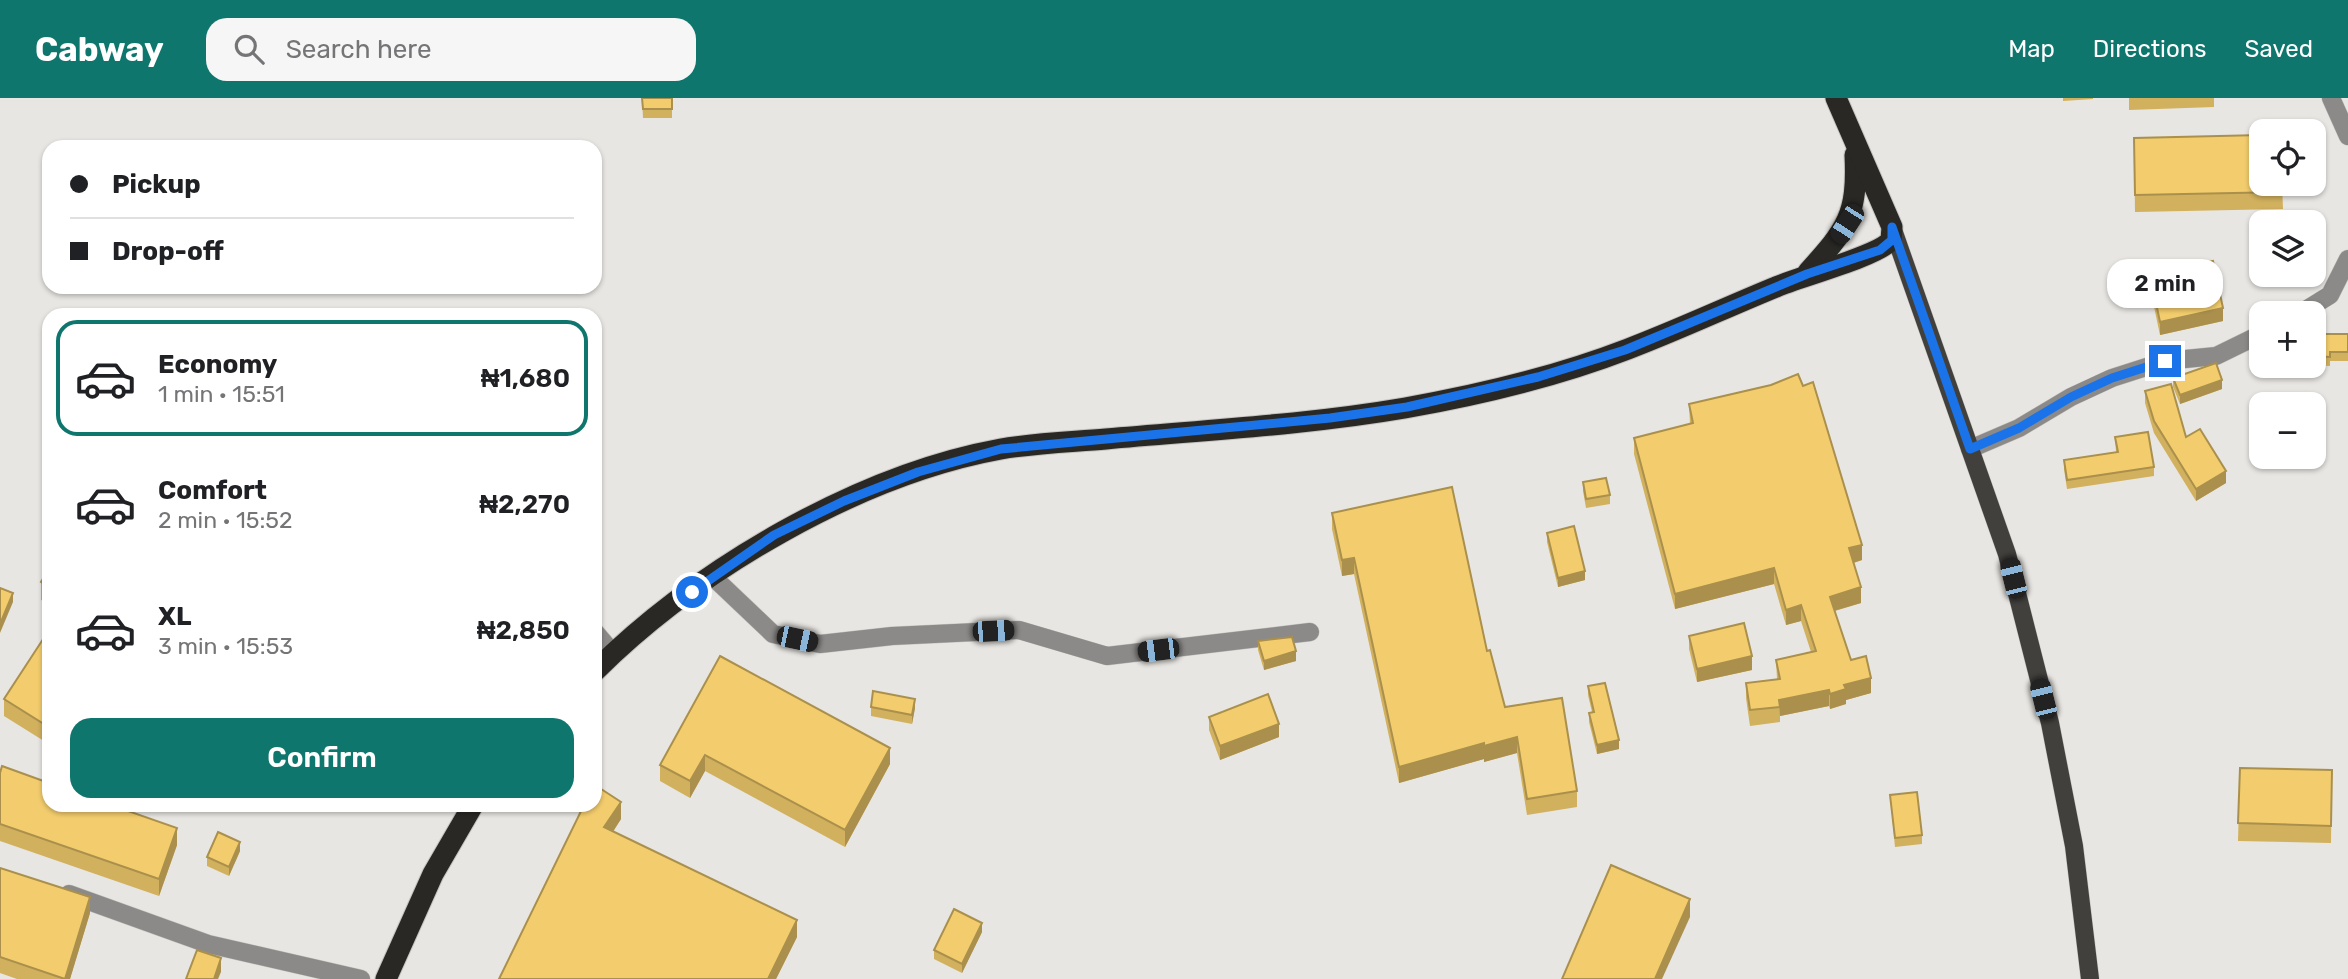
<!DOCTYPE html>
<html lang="en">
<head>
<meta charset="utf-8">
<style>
  :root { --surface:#fff; --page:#f6f6f6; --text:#202124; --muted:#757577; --line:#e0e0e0; --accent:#0f766e }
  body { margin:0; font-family:Rubik,sans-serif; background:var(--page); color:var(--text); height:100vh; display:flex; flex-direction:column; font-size:26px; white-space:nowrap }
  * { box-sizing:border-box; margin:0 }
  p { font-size:23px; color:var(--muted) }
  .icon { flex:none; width:38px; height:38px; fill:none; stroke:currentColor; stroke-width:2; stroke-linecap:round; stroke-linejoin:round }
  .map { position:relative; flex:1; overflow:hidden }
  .side { position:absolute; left:42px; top:210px; width:560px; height:504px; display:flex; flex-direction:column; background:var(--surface); border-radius:21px; box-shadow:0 2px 5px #0004 }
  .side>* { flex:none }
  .hud { position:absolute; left:42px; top:42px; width:560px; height:154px; border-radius:21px; box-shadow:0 2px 5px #0004; display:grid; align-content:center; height:154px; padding:0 28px; background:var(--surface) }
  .tools { position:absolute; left:2249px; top:21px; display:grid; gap:14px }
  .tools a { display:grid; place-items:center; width:77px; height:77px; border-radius:14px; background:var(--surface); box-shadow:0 2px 5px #0004; font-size:35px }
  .end { position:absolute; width:32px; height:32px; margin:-16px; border:9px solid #1a73e8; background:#fff; box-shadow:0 0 0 4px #fff }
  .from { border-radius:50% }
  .bubble { position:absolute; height:49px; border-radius:21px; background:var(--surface); box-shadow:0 2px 5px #0004; font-size:23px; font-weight:600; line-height:49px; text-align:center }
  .car { position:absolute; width:21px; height:42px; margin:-21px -10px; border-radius:9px; box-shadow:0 0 5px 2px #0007; background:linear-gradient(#222 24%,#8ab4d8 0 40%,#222 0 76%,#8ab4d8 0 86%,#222 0) }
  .hud b { display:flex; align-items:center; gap:24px; height:66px; font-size:26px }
  .hud b+b { border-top:2px solid var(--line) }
  .hud i { width:18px; height:18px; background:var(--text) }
  ul { padding:12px 0 0; list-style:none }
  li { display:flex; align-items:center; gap:21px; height:116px; margin:0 14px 10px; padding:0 14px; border:4px solid transparent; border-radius:21px }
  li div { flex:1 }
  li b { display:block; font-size:26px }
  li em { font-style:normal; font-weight:600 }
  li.on { border-color:var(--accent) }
  li>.icon { width:63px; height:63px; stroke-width:1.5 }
  .button { display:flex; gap:14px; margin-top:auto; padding:14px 28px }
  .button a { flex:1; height:80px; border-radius:21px; background:var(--accent); color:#fff; font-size:28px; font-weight:600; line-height:80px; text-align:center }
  header { display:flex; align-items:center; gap:42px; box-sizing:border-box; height:98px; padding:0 35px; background:var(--accent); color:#fff }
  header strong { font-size:33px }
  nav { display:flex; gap:38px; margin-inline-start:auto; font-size:24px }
  .search { width:490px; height:63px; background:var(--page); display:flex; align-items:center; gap:18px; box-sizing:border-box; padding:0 24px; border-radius:21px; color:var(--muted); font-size:26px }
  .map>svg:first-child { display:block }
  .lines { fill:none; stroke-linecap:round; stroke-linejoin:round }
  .minor-casing { stroke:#c6c4c1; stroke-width:19 }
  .major-casing { stroke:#c6c4c1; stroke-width:19 }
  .highway-casing { stroke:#c6c4c1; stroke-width:23 }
  .minor { stroke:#8b8a88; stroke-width:18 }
  .major { stroke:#42403d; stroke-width:18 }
  .highway { stroke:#292824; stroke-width:21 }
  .wall { fill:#d1b05e }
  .shaded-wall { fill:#aa904c }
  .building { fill:#f3cd6d; stroke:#aa904c; stroke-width:2 }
  .route { stroke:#1a73e8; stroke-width:9 }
</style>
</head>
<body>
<header>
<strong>Cabway</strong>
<div class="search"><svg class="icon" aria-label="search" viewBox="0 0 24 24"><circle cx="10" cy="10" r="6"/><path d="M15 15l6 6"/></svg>Search here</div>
<nav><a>Map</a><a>Directions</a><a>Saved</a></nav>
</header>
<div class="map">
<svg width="2348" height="881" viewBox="0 0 2348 881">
  <rect width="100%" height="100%" fill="#e8e6e2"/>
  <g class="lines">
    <!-- minor casing -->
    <g class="minor-casing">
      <g id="minor">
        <path d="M2331,0L2348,38"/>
        <path d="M2301,215L2330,197L2348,161"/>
        <path d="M1970,351L2019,330L2071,299L2112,280L2165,263L2216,258L2261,236"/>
        <path d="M712,478L773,536L820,546L892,538L1019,532L1107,558L1310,534"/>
        <path d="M595,534L613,555"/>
        <path d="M69,796L208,846L361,881"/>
      </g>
    </g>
    <!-- major casing -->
    <g class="major-casing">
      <path id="major" d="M1892,129L2007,456L2050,625L2074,748L2090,881"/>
    </g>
    <!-- highway casing -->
    <g class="highway-casing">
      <g id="highway">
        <path d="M1808,174C1847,131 1858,117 1855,57"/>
        <path d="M595,573C698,471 858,377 1001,351C1035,345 1071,344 1106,341C1205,332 1306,327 1405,310C1479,297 1558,278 1628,251C1678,232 1727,209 1776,189C1799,179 1881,157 1891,142L1892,129L1836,0"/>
        <path d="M386,881L433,776L473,707"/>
      </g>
    </g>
    <!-- minor -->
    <use href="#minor" class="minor"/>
    <!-- major -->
    <use href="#major" class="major"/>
    <!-- highway -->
    <use href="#highway" class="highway"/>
  </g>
  <!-- wall -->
  <g class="wall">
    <path d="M642,0H672V20H643Z"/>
    <path d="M2063,0H2093V1L2063,3Z"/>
    <path d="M2129,0H2214V9L2129,12Z"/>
    <path d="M2134,40L2282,86L2283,111L2135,114Z"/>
    <path d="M2150,176L2223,223L2160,237L2150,190Z"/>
    <path d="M2314,236H2348V263H2330V268L2314,267Z"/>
    <path d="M2173,280L2222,291L2180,306L2173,289Z"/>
    <path d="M2145,293L2226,385L2196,403L2154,335L2145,305Z"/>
    <path d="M1689,306L1862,462L1854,465L1861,505L1835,513L1851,562L1871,595L1846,602V606L1830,611L1829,608L1780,618V624L1750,628L1746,600V585L1777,581L1776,562L1811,554L1801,523L1786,527L1774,486L1675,511L1634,356V340L1690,326Z"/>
    <path d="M2115,339L2154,369V378L2067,391L2064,371V362L2116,354Z"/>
    <path d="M1583,384L1610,397V406L1586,410L1583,393Z"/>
    <path d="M1332,415L1487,553L1505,609L1577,693V709L1527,717L1517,655L1484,664V661L1399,685L1354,476L1342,478L1332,431Z"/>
    <path d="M1547,435L1585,482L1558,489L1547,444Z"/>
    <path d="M49,471V506L41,502V484Z"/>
    <path d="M49,532V635L44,643L4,618V601Z"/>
    <path d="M1689,538L1752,572L1697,584L1689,551Z"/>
    <path d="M1258,543L1296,563L1264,572L1258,552Z"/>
    <path d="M720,558L890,666L845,749L705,673L690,700L660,683V667Z"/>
    <path d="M1588,588L1619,651L1597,656L1589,624V615L1592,614L1588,597Z"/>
    <path d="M871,609L915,610L912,626L871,618Z"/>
    <path d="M1209,619L1279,639L1220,662L1209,632Z"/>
    <path d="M2240,670L2332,672L2331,745L2238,743Z"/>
    <path d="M0,675L177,747L159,798L0,743Z"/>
    <path d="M1890,697L1922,737V746L1895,749Z"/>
    <path d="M568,707H595L621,721L613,734L797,839L776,881H499L580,715Z"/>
    <path d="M240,753L229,778L207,768V759Z"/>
    <path d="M0,770L90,815L70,881H17L0,875Z"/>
    <path d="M982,834L962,875L934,861V852Z"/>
  </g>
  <!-- shaded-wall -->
  <g class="shaded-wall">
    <path d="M2223,210V223L2160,237V224Z"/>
    <path d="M2222,282V291L2180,306V297Z"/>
    <path d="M2226,373V385L2196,403V391Z"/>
    <path d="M1862,447V462L1849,466V450Z"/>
    <path d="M1354,460V476L1342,478V462Z"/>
    <path d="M1774,470V486L1675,511V496Z"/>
    <path d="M1585,473V482L1558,489V480Z"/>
    <path d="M1861,489V505L1830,514V499Z"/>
    <path d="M13,495V504L0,535V526Z"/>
    <path d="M1801,507V523L1786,527V512Z"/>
    <path d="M1296,553V563L1264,572V563Z"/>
    <path d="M1752,558V572L1697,584V571Z"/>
    <path d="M1871,580V595L1846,602V606L1830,611V596L1844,587Z"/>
    <path d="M1829,592V608L1780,618L1779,602Z"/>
    <path d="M915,601V610L912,626V617Z"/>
    <path d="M49,618V635L44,643V626Z"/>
    <path d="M1279,626V639L1220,662V648Z"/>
    <path d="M1517,639V655L1484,664V648Z"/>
    <path d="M1619,642V651L1597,656V647Z"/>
    <path d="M1484,645V661L1399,685V669Z"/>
    <path d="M890,650V666L845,749V732Z"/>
    <path d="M705,657V673L690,700V683Z"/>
    <path d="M621,704V721L604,747V729Z"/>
    <path d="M177,730V747L159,798V781Z"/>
    <path d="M240,744V753L229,778V769Z"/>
    <path d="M90,799V815L70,881H65Z"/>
    <path d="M1690,801V819L1662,881H1655Z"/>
    <path d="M797,822V839L776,881H768Z"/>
    <path d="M982,825V834L962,875V866Z"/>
    <path d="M221,860V874L218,881H214Z"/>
  </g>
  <!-- building -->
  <g class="building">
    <path d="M642,0H672V11H643Z"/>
    <path d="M2261,37V86H2282L2283,94L2135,97L2134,40Z"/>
    <path d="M2213,163L2223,210L2160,224L2150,176Z"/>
    <path d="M2314,236H2348V254H2330V259L2314,258Z"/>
    <path d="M2216,265L2222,282L2180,297L2173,280Z"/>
    <path d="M1798,276L1803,288L1813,284L1862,447L1849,450L1861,489L1830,499L1851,562L1866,558L1871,580L1844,587L1846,591L1830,596L1829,592L1779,602L1780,609L1750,612L1746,585L1780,581L1776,562L1816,553L1801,507L1786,512L1774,470L1675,496L1634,340L1693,325L1689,306L1771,287Z"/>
    <path d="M2171,286L2186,339L2200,331L2226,373L2196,391L2154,323L2145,293Z"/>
    <path d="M2148,334L2154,369L2067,382L2064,362L2118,354L2115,339Z"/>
    <path d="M1606,380L1610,397L1586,401L1583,384Z"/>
    <path d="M1452,389L1487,553L1490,552L1505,609L1562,600L1577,693L1527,701L1517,639L1484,648V645L1399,669L1354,460L1342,462L1332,415Z"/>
    <path d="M1574,428L1585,473L1558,480L1547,435Z"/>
    <path d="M49,471V489L41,484Z"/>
    <path d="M0,490L13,495L0,526Z"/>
    <path d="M1744,525L1752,558L1697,571L1689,538Z"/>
    <path d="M49,532V618L44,626L4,601Z"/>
    <path d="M1292,539L1296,553L1264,563L1258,543Z"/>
    <path d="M720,558L890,650L845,732L705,657L690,683L660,667Z"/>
    <path d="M1605,585L1619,642L1597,647L1589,615L1594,614L1588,588Z"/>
    <path d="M873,593L915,601L912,617L871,609Z"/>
    <path d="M1268,596L1279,626L1220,648L1209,619Z"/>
    <path d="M2,668L49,685V707H111L177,730L159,781L0,726V675Z"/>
    <path d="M2240,670L2332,672L2331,728L2238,725Z"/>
    <path d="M595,687L621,704L604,729L797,822L768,881H499L584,707H595Z"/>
    <path d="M1917,694L1922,737L1895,740L1890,697Z"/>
    <path d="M218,734L240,744L229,769L207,759Z"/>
    <path d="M1611,767L1690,801L1655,881H1562Z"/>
    <path d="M0,770L90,799L65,881L0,859Z"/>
    <path d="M954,811L982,825L962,866L934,852Z"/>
    <path d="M197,852L221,860L214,881H186Z"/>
  </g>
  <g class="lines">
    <!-- route -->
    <path class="route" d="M692,494L774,437L844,403L918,374L1001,351L1330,320L1407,309L1538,279L1625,252L1807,176L1880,152L1892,142V129L1970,351L2019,330L2071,299L2112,280L2165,263"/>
  </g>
</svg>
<div class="tools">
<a><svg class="icon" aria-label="locate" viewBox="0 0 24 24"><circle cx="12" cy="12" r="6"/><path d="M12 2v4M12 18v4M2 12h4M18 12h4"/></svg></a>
<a><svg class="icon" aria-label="layers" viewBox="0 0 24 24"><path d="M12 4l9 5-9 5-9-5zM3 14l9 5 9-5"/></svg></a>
<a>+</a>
<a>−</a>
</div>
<i class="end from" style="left:692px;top:494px"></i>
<i class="end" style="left:2165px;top:263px"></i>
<div class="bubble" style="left:2107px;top:161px;width:116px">2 min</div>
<i class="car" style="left:1847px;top:126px;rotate:213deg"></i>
<i class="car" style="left:2013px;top:480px;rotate:346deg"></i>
<i class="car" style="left:993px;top:533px;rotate:87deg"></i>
<i class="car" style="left:797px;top:541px;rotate:102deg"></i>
<i class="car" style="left:1158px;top:552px;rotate:263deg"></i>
<i class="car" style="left:2043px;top:601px;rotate:346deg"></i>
<div class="hud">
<b><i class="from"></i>Pickup</b>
<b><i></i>Drop-off</b>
</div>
<section class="side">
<ul>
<li class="on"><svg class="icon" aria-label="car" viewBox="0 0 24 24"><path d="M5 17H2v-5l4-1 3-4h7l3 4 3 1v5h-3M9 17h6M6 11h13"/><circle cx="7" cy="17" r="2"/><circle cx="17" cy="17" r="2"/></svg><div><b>Economy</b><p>1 min · 15:51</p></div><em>₦1,680</em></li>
<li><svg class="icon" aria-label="car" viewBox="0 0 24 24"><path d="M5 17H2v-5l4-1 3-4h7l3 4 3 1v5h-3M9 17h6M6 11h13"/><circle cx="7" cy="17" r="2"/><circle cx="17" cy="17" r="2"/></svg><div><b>Comfort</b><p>2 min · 15:52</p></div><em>₦2,270</em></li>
<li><svg class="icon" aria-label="car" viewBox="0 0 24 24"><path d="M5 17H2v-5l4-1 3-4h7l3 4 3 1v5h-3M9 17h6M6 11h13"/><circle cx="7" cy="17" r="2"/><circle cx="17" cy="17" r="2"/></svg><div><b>XL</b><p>3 min · 15:53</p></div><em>₦2,850</em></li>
</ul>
<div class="button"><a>Confirm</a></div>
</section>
</div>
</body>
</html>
